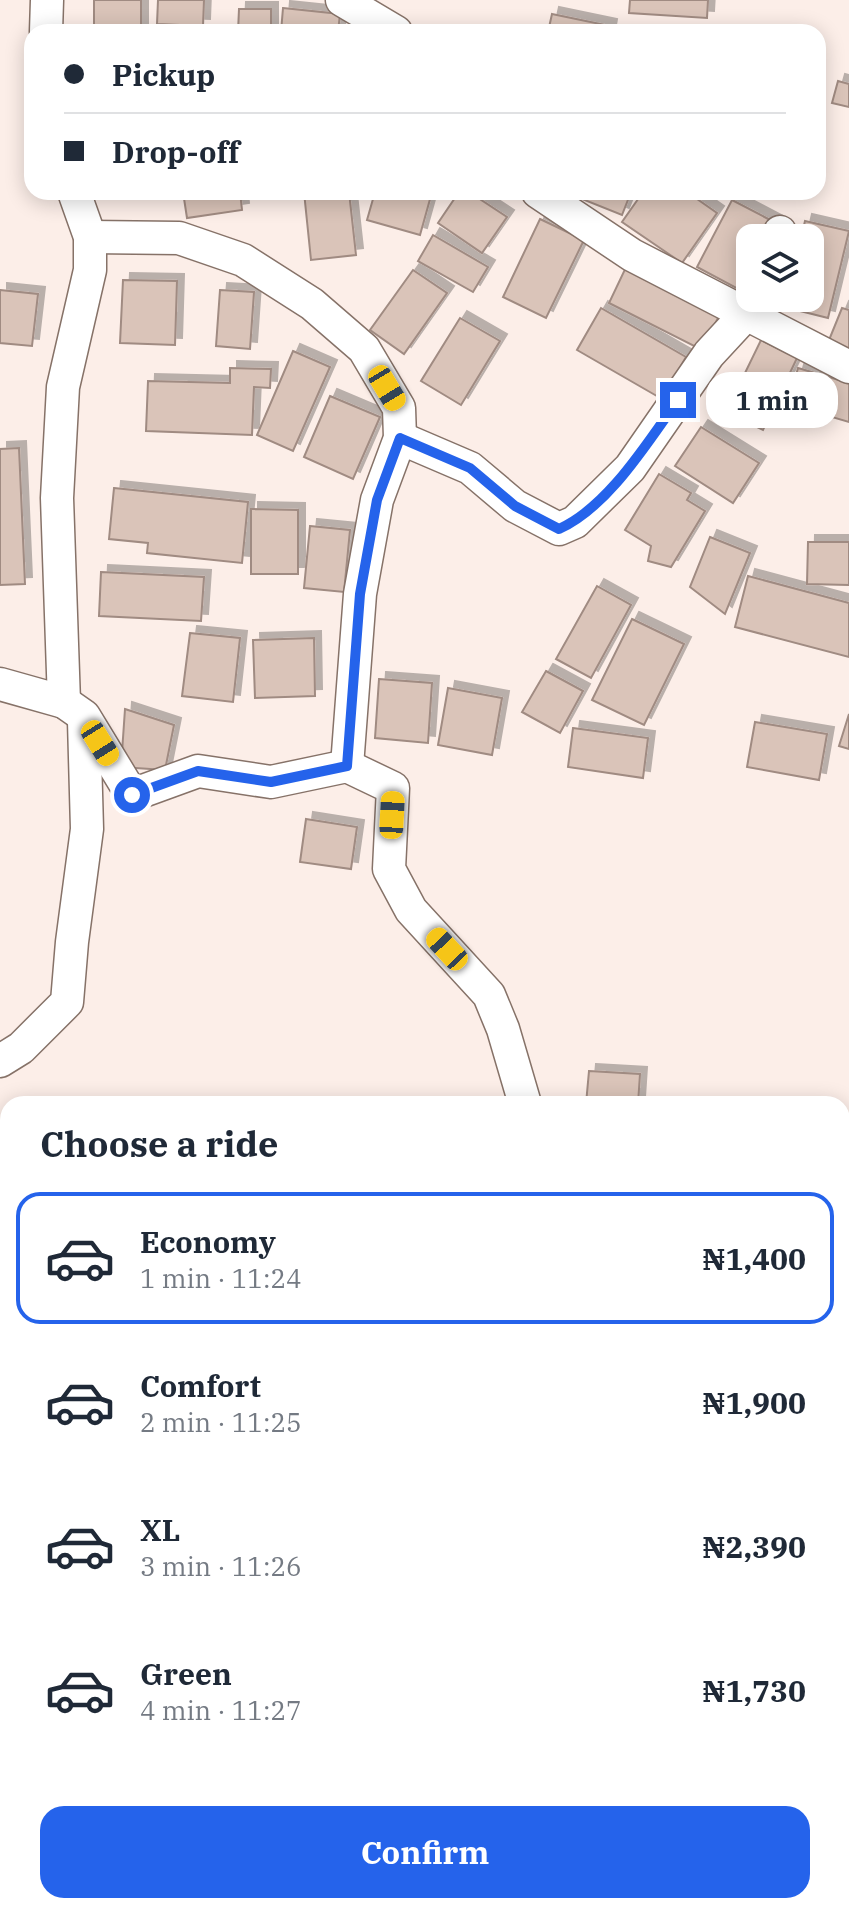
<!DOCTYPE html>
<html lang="en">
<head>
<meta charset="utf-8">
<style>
  :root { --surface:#fff; --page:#f6f6f7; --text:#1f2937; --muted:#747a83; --line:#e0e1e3; --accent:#2563eb }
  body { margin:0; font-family:"IBM Plex Serif",serif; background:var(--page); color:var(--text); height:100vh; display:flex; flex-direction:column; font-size:30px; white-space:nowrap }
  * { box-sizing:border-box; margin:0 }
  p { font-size:26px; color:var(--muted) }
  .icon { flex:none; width:44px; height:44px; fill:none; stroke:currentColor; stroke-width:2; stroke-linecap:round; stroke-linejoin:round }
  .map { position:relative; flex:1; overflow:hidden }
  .drawer { position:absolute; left:0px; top:1096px; width:850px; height:818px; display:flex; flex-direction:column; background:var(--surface); border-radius:24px 24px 0 0; box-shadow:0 4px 20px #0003 }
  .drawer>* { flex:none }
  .banner { position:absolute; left:24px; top:24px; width:802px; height:176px; border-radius:24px; box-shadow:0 4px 20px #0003; display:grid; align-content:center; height:176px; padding:0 40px; background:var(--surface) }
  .buttons { position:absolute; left:736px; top:224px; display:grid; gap:16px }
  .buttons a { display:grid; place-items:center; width:88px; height:88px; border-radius:16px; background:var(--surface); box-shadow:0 4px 20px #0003; font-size:40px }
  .end { position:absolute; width:36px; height:36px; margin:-18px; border:10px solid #2563eb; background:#fff; box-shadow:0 0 0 4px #fff }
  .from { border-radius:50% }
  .bubble { position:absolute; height:56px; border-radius:24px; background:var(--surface); box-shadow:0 4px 20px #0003; font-size:26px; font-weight:700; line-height:56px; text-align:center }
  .car { position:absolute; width:24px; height:48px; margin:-24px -12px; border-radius:10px; box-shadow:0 0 6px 2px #0007; background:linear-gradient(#f5c518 24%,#345 0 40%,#f5c518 0 76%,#345 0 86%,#f5c518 0) }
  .banner b { display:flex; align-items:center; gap:28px; height:76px; font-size:30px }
  .banner b+b { border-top:2px solid var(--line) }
  .banner i { width:20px; height:20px; background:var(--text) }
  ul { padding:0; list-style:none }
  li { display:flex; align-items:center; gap:24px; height:132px; margin:0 16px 12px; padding:0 24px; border:4px solid transparent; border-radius:24px }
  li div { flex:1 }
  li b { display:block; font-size:30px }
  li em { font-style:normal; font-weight:700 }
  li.current { border-color:var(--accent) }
  li>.icon { width:72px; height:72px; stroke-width:1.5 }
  h2 { padding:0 40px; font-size:36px; line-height:96px }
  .primary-button { display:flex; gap:16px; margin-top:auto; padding:16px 40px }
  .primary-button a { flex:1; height:92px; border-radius:24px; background:var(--accent); color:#fff; font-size:32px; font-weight:700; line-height:92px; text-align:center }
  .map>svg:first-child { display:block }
  .building { fill:#dac4b9; stroke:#a08b82; stroke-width:2; filter:url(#shadow) }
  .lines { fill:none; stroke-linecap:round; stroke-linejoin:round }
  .minor-casing { stroke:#867268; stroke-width:35 }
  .minor { stroke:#fff; stroke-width:32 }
  .route { stroke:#2563eb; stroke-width:10 }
</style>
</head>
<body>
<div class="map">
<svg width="849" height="1913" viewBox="0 0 849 1913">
  <defs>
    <filter id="shadow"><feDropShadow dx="7" dy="-7" stdDeviation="0" flood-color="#0004"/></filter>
  </defs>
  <rect width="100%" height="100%" fill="#fceee8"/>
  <!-- building -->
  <g class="building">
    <rect x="94" y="0" width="47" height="32"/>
    <path d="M158,0H204L203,26L157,24Z"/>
    <path d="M630,0H708L707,18L629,13Z"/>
    <path d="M283,8L340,14L338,32H281Z"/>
    <path d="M239,9H271V32H238Z"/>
    <path d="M552,14L610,26L609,32H548Z"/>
    <path d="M838,81L849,84V107L832,103Z"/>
    <path d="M183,192H240L242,210L187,218Z"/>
    <path d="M304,192H349L356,255L311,260Z"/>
    <path d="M375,192H432L420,235L367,220Z"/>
    <path d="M459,192H469L507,217L482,253L438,223Z"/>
    <path d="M585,192H631L622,215L582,199Z"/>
    <path d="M643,192H687L717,213L682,263L622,222Z"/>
    <path d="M732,200L776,223L768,238H750V271L740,290L697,267Z"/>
    <path d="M540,219L584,240L546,318L503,297Z"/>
    <path d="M805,221L849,231L828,318L784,307L786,298H810V238H801Z"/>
    <path d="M433,235L488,267L473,292L418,261Z"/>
    <path d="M628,263L722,310L702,350L609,303Z"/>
    <path d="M413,270L447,293L404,354L370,330Z"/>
    <path d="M123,280L177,281L175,345L120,343Z"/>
    <path d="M0,290L38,294L32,346L0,343Z"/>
    <path d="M220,290L254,292L250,349L216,346Z"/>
    <path d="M601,308L686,357L662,399L577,350Z"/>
    <path d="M842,308L849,310V354L827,345Z"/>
    <path d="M460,318L500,341L461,405L421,381Z"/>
    <path d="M761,340L797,358L763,430L726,412Z"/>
    <path d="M293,351L330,367L293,451L257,435Z"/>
    <path d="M230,368L271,369L270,388L254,387L252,435L146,431L148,381L230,383Z"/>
    <path d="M798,368L849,383V422L788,404Z"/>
    <path d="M330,396L380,417L353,479L304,457Z"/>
    <path d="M701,427L759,463L733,503L675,466Z"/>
    <path d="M19,448L25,584L0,585V449Z"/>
    <path d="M659,474L691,493L687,500L705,511L671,567L648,561L651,546L625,530Z"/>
    <path d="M114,488L248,502L242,563L147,553L148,543L109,539Z"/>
    <path d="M251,509L298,510V574H251Z"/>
    <path d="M310,526L350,530L344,592L304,588Z"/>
    <path d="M710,537L750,553L725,614L690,587Z"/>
    <path d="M808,542H849V585L807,584Z"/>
    <path d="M101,572L204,577L201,621L99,616Z"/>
    <path d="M748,576L849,603V657L735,627Z"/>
    <path d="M597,586L631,605L591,678L556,659Z"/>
    <path d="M632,619L684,644L644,725L592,700Z"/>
    <path d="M190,633L240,638L233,702L182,696Z"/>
    <path d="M314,638L315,696L255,698L253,640Z"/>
    <path d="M546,671L583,691L560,733L522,712Z"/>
    <path d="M379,679L432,683L428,743L375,738Z"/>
    <path d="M448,688L502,698L492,755L438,745Z"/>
    <path d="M125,709L174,725L165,770L121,767Z"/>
    <path d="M849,714V749L839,746Z"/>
    <path d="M755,722L827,734L819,780L747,767Z"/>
    <path d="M573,728L648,738L643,778L568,767Z"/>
    <path d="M306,819L357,827L351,869L300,862Z"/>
    <path d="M589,1071L640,1074L638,1104H586Z"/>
  </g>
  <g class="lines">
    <!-- minor casing -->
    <g class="minor-casing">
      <g id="minor">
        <path d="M342,0L396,32"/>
        <path d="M46,32L47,0"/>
        <path d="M538,192L632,255L849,367"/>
        <path d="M90,237L179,238L243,260L312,304L364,349L399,408L400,438L377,500L360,594L347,766"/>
        <path d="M778,238L780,232"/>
        <path d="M400,438L470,468L515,506L559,529L575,522L630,468L709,354L747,313L753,298"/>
        <path d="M0,684L64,702L84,716L132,795L198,771L271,782L347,766L393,788L389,869L411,910L489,995L503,1029L525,1104"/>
        <path d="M64,702L57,498L63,387L90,270V237L74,192"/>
        <path d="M0,1061L21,1048L67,1002L72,942L87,829L84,721"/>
        <path d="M842,1248L849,1250"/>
      </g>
    </g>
    <!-- minor -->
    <use href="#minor" class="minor"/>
  </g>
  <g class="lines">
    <!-- route -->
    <path class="route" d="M132,795L198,771L271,782L347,766L360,594L377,500L400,438L470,468L515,506L559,529C608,507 647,443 678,400"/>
  </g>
</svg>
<div class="buttons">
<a><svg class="icon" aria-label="layers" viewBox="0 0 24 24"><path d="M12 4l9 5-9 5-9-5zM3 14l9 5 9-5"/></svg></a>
</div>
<i class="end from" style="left:132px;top:795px"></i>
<i class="end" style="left:678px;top:400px"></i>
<div class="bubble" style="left:706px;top:372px;width:132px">1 min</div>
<i class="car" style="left:387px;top:388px;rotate:149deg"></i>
<i class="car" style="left:100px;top:743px;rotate:148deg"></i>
<i class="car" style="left:392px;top:815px;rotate:3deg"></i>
<i class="car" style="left:447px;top:949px;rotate:317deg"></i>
<div class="banner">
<b><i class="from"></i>Pickup</b>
<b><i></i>Drop-off</b>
</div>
<section class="drawer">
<h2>Choose a ride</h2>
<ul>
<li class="current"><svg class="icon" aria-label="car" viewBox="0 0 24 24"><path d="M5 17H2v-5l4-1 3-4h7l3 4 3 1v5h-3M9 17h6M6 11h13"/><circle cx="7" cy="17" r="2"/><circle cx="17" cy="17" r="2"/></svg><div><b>Economy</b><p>1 min · 11:24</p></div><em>₦1,400</em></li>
<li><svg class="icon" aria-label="car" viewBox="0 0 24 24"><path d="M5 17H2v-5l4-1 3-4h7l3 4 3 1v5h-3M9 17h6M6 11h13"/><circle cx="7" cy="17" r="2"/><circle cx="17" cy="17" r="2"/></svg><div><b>Comfort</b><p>2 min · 11:25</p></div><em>₦1,900</em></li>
<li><svg class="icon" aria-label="car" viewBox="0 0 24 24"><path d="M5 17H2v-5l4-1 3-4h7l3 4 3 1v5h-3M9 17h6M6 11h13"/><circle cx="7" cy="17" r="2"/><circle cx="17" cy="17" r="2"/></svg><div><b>XL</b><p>3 min · 11:26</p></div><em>₦2,390</em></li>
<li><svg class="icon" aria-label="car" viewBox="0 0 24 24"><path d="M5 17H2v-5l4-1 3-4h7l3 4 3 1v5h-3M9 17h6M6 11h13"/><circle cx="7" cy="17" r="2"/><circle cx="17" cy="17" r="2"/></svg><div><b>Green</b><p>4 min · 11:27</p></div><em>₦1,730</em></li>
</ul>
<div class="primary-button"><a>Confirm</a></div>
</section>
</div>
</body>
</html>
